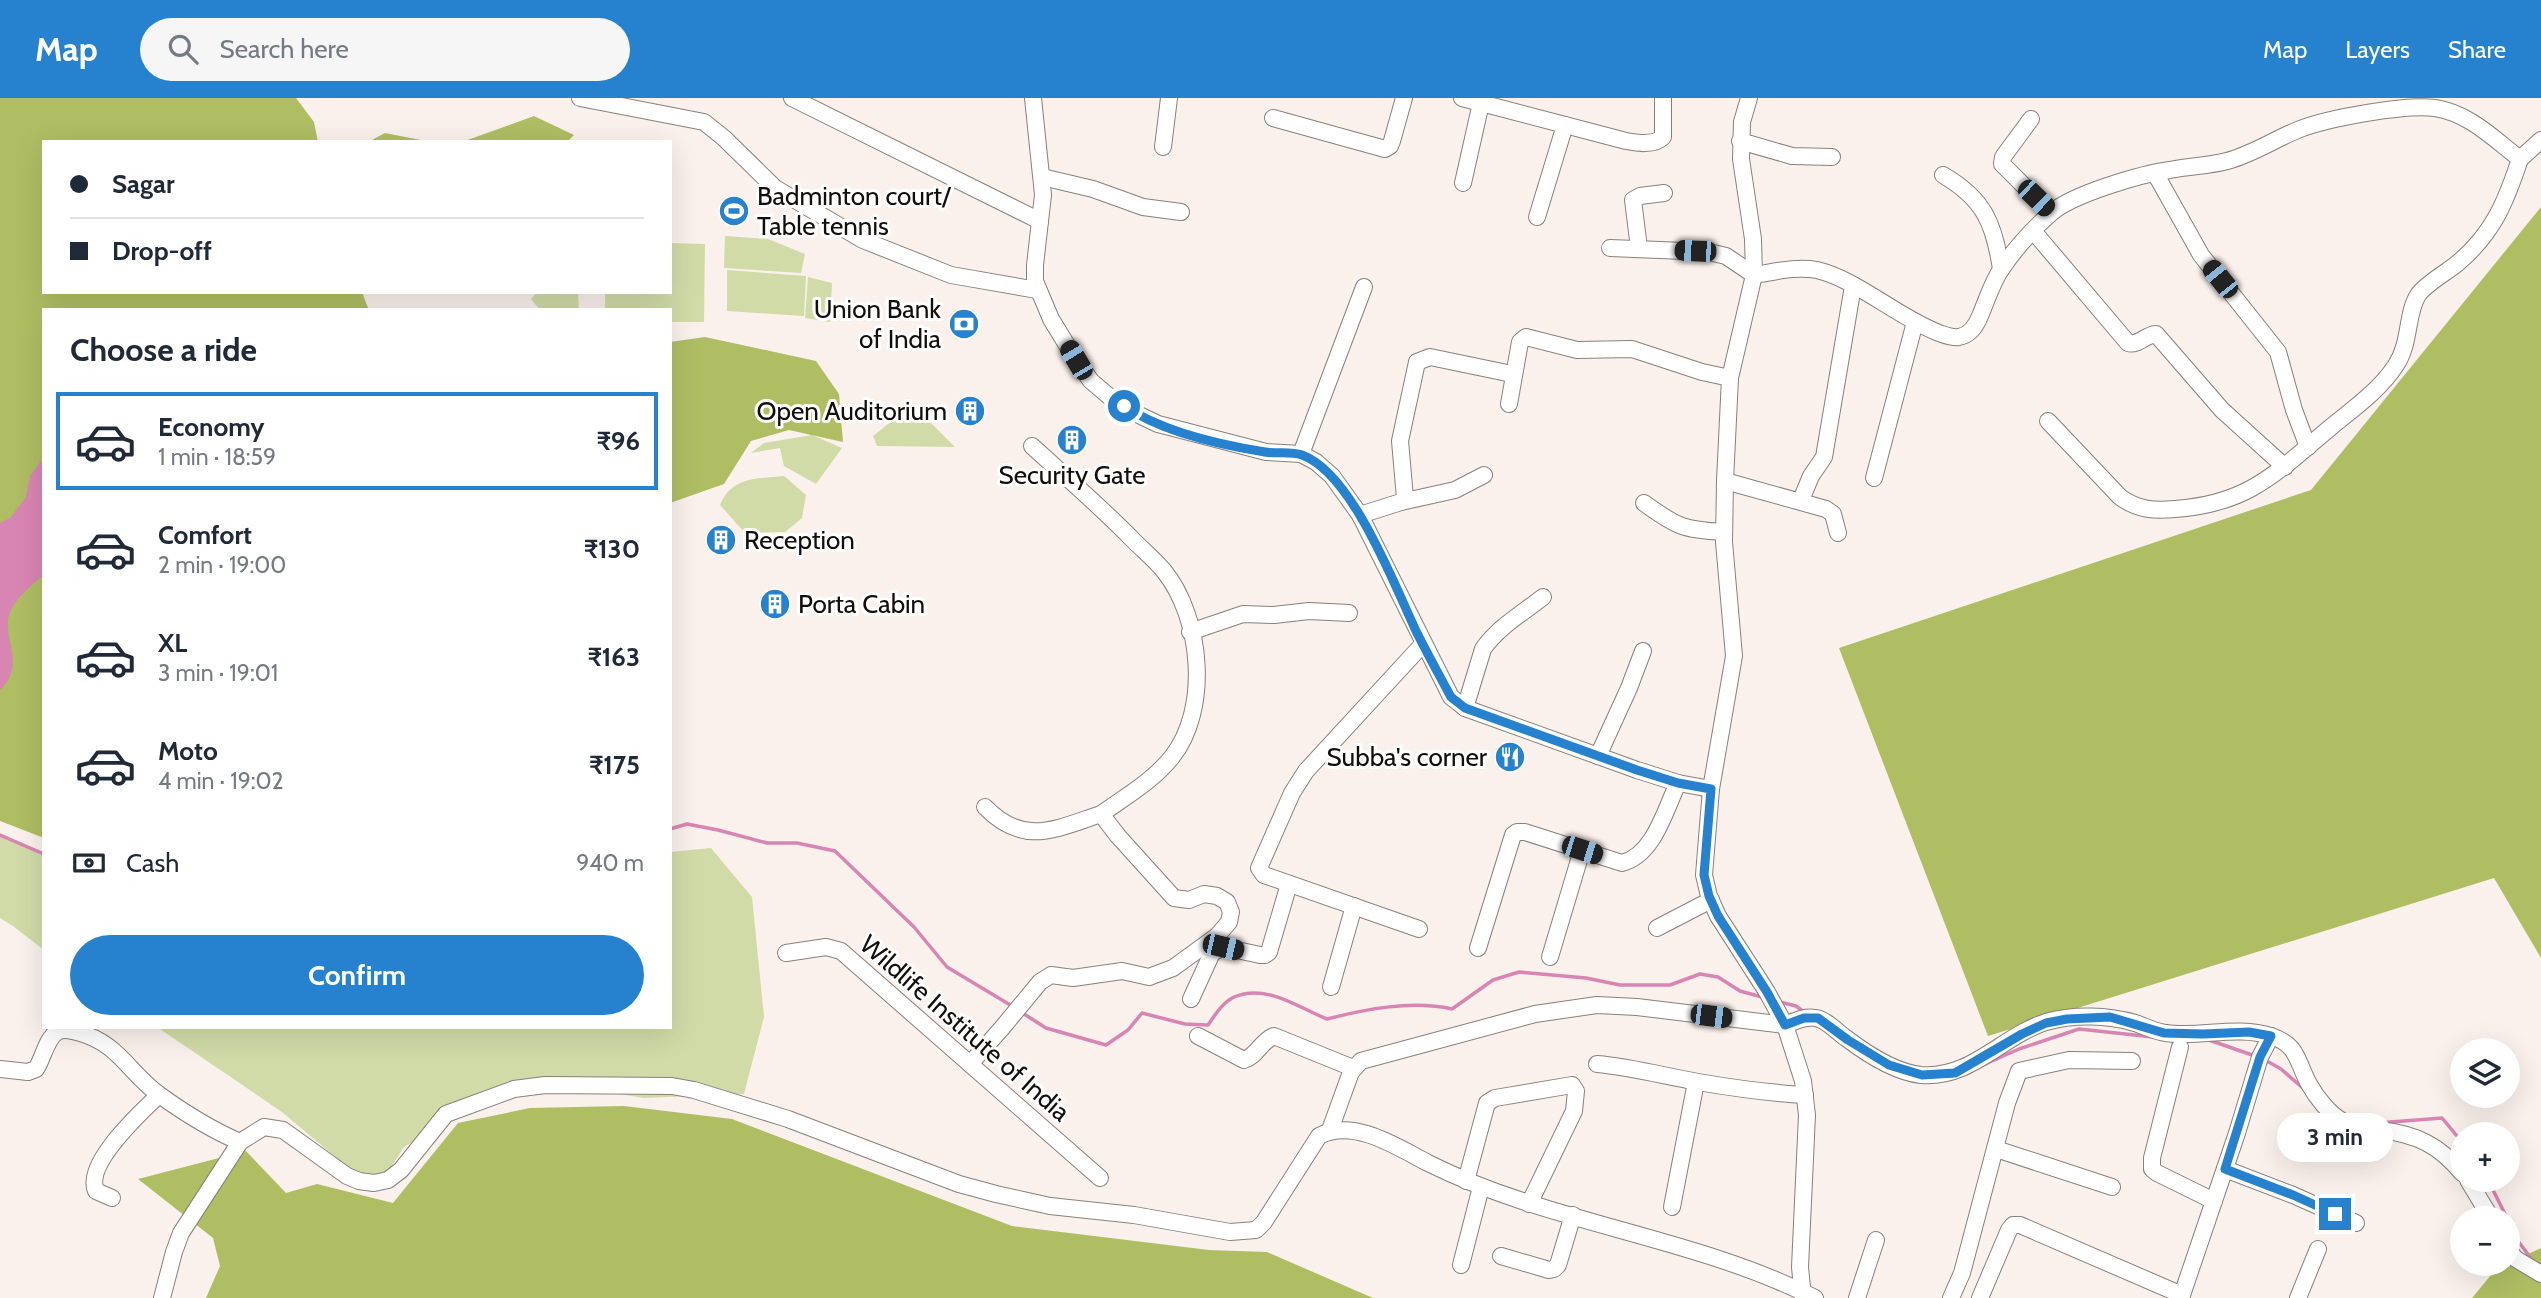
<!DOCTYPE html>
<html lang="en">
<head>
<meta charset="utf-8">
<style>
  :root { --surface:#fff; --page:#f6f6f7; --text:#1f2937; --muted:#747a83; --line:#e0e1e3; --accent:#2681ce }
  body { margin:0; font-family:Cabin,sans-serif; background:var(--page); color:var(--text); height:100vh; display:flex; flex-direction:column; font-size:26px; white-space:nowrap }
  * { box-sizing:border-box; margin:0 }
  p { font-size:23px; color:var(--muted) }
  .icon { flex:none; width:38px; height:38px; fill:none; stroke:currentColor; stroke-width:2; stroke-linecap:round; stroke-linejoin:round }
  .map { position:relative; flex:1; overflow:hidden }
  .details { position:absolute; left:42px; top:210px; width:630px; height:721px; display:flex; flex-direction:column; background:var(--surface); border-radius:0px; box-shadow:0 7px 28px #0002 }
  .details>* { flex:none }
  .hud { position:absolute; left:42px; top:42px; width:630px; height:154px; border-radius:0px; box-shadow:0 7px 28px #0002; display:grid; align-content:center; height:154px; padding:0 28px; background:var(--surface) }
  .tools { position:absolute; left:2450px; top:940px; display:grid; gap:14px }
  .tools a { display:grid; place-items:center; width:70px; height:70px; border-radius:50%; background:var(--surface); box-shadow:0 7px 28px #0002; font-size:35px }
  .end { position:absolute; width:32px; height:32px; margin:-16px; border:9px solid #2681ce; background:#fff; box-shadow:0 0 0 4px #fff }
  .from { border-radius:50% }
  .bubble { position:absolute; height:49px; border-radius:24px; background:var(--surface); box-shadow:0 7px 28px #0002; font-size:23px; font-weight:700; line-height:49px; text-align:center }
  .car { position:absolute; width:21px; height:42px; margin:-21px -10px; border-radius:9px; box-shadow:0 0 5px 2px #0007; background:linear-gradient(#222 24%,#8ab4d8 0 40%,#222 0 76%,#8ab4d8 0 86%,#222 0) }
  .hud b { display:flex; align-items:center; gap:24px; height:66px; font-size:26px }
  .hud b+b { border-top:2px solid var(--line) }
  .hud i { width:18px; height:18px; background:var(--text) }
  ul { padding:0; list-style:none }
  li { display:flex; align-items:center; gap:21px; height:98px; margin:0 14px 10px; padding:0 14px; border:4px solid transparent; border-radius:0px }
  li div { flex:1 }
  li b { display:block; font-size:26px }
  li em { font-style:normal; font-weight:700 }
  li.active { border-color:var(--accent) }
  li>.icon { width:63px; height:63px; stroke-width:1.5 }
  h2 { padding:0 28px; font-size:32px; line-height:84px }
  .pay { display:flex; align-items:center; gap:18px; height:77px; padding:0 28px; font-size:26px }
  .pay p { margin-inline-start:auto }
  .cta { display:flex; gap:14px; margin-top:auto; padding:14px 28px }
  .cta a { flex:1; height:80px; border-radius:42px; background:var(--accent); color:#fff; font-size:28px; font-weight:700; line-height:80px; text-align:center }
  header { display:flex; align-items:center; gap:42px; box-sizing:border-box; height:98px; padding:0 35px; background:var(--accent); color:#fff }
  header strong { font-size:33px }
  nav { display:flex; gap:38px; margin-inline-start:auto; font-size:24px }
  .search { width:490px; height:63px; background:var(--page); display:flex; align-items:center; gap:18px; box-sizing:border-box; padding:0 24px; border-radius:38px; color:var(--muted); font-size:26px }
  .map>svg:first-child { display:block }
  .green { fill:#d1dba7 }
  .forest { fill:#afbe63 }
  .water { fill:#d985b3 }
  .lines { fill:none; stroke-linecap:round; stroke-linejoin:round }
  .stream { stroke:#d985b3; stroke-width:3.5 }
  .minor-casing { stroke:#88807b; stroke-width:18 }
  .minor { stroke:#fff; stroke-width:16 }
  .route { stroke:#2681ce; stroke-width:9 }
  .labels { text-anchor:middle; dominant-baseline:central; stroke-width:6; stroke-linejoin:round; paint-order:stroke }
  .poi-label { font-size:26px; fill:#110e0c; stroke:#fff; text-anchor:start }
  .street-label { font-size:26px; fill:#110e0c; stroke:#fff }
</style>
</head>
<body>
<header>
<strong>Map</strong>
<div class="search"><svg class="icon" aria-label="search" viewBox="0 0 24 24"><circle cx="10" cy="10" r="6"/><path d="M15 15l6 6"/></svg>Search here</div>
<nav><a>Map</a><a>Layers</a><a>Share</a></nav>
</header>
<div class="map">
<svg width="2541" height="1200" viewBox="0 0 2541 1200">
  <rect width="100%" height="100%" fill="#fbf1ec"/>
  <!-- green -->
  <g class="green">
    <path d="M725,138L768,141L805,156L801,175L724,170Z"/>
    <path d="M670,145L705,146L704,224H670V212H605V194H670Z"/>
    <path d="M727,172L806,178L804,218L727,213Z"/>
    <path d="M808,179L832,185L830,224L805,220Z"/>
    <path d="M537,194H578L579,212H540L531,201Z"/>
    <path d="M897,319L928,322L955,349L877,348L873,338Z"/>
    <path d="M812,337L842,350L816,386L784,368L780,350L751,355L764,345Z"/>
    <path d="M784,378L806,397L802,420L785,434L745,435L720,407C732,378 757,381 784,378Z"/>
    <path d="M0,736L44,756V852L13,828L0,820Z"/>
    <path d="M711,750L752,799L764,919L744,996L643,1000L540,982L454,1020L404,1049L376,1093L282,1014L157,929H670V754Z"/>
  </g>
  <!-- forest -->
  <g class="forest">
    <path d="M0,0H296L314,24L318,44H44V194H362L368,210L371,212H44V740L0,723Z"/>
    <path d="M534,18L574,37L567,44H462Z"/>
    <path d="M385,35L431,44H368Z"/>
    <path d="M2541,109V860L2494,780L1988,938L1839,550L2311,392Z"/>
    <path d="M705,239L816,263L839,296L843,344L789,332L751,343L724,386L670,405V244Z"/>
    <path d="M624,1008L732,1021L1012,1128L1209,1152L1267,1154L1373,1200H206L220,1168L213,1140L138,1081L246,1053L286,1095L317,1086L393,1105L458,1025L530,1010Z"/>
    <path d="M2541,1150V1200H2472L2496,1171Z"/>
  </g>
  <!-- water -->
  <path class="water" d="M44,359V477C31,487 17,499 10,514C0,539 28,565 0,592V425L10,420L26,399L30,378Z"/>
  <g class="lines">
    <!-- stream -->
    <g class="stream">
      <path d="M670,731L687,726L718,732L767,745H797L835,753L914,829L947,869L1012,908"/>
      <path d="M0,737L44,756"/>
      <path d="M1780,904L1796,908L1804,914"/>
      <path d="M1021,914L1046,930L1106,947L1128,932L1142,915L1185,926L1208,927C1215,917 1222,905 1234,899C1266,885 1299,910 1327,921C1366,911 1412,902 1452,911L1493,882L1519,874L1586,880L1620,887H1670L1700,876L1718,879L1740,893L1762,899"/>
      <path d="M2206,941L2255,958"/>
      <path d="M2265,962L2281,971L2304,991"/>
      <path d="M1983,967L2019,951L2079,931L2153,939"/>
      <path d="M2378,1025L2442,1020L2462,1044"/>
      <path d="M2488,1082L2507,1120"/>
      <path d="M2508,1122L2515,1139L2533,1163"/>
    </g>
    <!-- minor casing -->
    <g class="minor-casing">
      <g id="minor">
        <path d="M580,0L704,24L724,40L775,90L863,142L951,177L1037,192"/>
        <path d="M792,0L1040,123"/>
        <path d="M1033,0L1043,97L1035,167V183L1051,221L1076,262L1091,283L1111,300L1137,316L1158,326L1266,354L1301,356L1316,364L1332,378L1360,417L1451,599L1465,610L1637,672L1678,685L1711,691"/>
        <path d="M1462,0L1626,43C1637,45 1654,48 1663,39V0"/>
        <path d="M1749,0L1742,24L1741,61L1753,141L1754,177L1730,280L1725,383L1724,444L1734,558L1711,691L1704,777L1709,798L1718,818L1767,894L1785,927L1803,983L1807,1017L1800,1169L1803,1200"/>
        <path d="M1273,20L1385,51L1390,48L1392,43L1404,0"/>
        <path d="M2031,21L2003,59L2002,66L2051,115"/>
        <path d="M1740,43L1792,58L1832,59"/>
        <path d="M1163,49L1169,0"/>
        <path d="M2155,75L2201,157L2278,254L2294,312L2308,349"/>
        <path d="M1943,77C1984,101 1994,125 2001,171"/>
        <path d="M1042,79L1093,91L1143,109L1181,114"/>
        <path d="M1463,85L1481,5"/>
        <path d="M1537,119L1565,27"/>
        <path d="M2034,134L2128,245C2138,248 2145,237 2156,236L2222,312L2285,369"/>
        <path d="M1610,150L1709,154L1726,158L1754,177C1774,174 1796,168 1817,172C1858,182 1897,219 1939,235C1945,237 1952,240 1959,239C1970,237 1976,228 1980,218C1987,202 1992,184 2002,170C2015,151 2034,130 2051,115C2073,96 2141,76 2170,72C2189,68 2209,68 2227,63C2253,56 2275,41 2300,31C2329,20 2405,6 2435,10C2469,15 2494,41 2520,61L2541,42"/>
        <path d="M1639,150L1633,102L1640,98L1664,95"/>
        <path d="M1509,306L1520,244L1526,239L1577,252L1632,251L1702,274L1730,280"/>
        <path d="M2048,323L2120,399C2138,412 2154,413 2175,411C2249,406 2277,374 2331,329C2353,311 2380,292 2396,267C2411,244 2406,216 2418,197C2425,186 2449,173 2459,164C2494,134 2506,103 2520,61"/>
        <path d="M1301,356L1364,189"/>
        <path d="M1874,380L1915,224"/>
        <path d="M1725,383L1826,411L1833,416L1838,435"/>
        <path d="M1801,402L1811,378L1824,359L1853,188"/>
        <path d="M1401,404L1455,392L1484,377"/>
        <path d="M1644,405C1677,429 1684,432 1724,434"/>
        <path d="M1360,417L1401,404L1405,400L1400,343L1417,264L1430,259L1512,276"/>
        <path d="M1190,534L1243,516L1274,517L1309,513L1349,515"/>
        <path d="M1465,610L1483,551C1498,529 1523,515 1543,499"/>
        <path d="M1598,658L1629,590L1643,553"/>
        <path d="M985,709C1024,749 1055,731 1101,716"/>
        <path d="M1657,830L1711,802"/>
        <path d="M1419,831L1264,777L1259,770L1292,695L1306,673L1423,546"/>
        <path d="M1478,850L1513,737L1517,734H1525L1622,765C1654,757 1665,712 1678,685"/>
        <path d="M786,855L826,849L841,853L1100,1080"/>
        <path d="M1550,859L1582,752"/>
        <path d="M1331,889L1354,808"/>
        <path d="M1191,901L1212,855L1223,849L1260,857H1265L1269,854L1289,786"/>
        <path d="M1198,938L1244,962C1257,958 1261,943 1274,938L1353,970"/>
        <path d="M2180,949L2152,1060V1071L2157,1075L2214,1103"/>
        <path d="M970,966L1002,930L1040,884L1051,877L1073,880L1122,873L1149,879L1173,870L1217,838L1229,824L1231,814L1227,804L1217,798L1204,796L1189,802L1174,800L1118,738L1101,716C1125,699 1153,683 1172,659C1210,611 1202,520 1164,473C1155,462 1144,453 1134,443C1101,409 1066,379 1032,348"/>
        <path d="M1597,966C1632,969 1664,978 1698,984C1733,990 1769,995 1805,997"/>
        <path d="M0,971L28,974L36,971C43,961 46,941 57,934C63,930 70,932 77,934C120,945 128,975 161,998C186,1016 212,1032 240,1044"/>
        <path d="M1330,1032L1351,974L1361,963L1535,916L1597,907L1637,909L1785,927C1795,923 1805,918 1815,920C1826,921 1837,934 1846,940C1867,956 1894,974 1921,977C1971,981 2002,938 2046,924C2074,916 2108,917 2135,925C2145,928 2155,934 2166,935C2200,940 2237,927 2271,938C2299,947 2297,965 2309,986C2316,999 2330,1017 2344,1024C2355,1030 2368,1031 2380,1032C2416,1036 2439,1047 2462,1075"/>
        <path d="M1996,1051L2112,1089"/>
        <path d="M2225,1071L2293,1097L2356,1125"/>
        <path d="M2468,1082L2491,1120"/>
        <path d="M1466,1083L1487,1005L1495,1000L1572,987L1576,993L1574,1013L1529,1106"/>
        <path d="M112,1100L96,1093C84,1066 141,1014 159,997"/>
        <path d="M1672,1109L1696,984"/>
        <path d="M2508,1152L2516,1161L2541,1176"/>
        <path d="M1501,1158L1549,1172L1554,1171L1558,1167L1573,1117"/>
        <path d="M1461,1167L1481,1089"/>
        <path d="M162,1200L174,1154L181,1135L240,1044L264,1029L283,1032L347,1078L359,1083L374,1085L388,1082L401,1072L446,1016L514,991L545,987L672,988L694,992L788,1021L959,1086L996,1096L1050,1108L1134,1117L1230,1134L1256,1132L1264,1124L1319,1038C1354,1020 1397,1049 1428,1065C1550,1126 1692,1138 1815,1200"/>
        <path d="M1857,1200L1876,1142"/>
        <path d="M1951,1200L1962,1175L2007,1005L2019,973L2069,962L2132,963"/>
        <path d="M1980,1200L2009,1132L2013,1127H2020L2182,1197"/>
        <path d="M2181,1200L2237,1035L2260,959L2271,938"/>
        <path d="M2298,1200L2318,1151"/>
      </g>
    </g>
    <!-- minor -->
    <use href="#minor" class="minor"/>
  </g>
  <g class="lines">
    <!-- route -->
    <path class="route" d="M1124,308C1161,333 1221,347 1265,354C1277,356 1291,353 1302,357C1352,375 1394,486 1416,533C1427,555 1439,577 1451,599L1465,610L1637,672L1678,685L1711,691L1704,777L1709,798L1718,818L1767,894L1785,927L1804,920H1818L1848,942L1889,967L1922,977L1955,975L2022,936L2046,925L2067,921L2110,919L2164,935L2203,936L2249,934L2271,938L2260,959L2225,1071L2293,1097L2335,1116"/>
  </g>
  <!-- icons -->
  <defs>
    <g id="stadium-disc" transform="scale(1.575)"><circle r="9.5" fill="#2681ce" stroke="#fff"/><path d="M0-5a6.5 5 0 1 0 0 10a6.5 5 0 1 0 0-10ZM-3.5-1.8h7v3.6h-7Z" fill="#fff"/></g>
    <g id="bank-disc" transform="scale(1.575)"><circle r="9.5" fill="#2681ce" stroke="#fff"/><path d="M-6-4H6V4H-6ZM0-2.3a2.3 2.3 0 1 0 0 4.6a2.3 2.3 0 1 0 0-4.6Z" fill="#fff"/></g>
    <g id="building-disc" transform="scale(1.575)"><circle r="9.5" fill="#2681ce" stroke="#fff"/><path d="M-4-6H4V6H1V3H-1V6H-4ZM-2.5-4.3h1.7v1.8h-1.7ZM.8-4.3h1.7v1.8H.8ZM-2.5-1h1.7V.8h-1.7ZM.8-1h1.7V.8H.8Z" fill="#fff"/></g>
    <g id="restaurant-disc" transform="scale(1.575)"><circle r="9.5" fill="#2681ce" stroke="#fff"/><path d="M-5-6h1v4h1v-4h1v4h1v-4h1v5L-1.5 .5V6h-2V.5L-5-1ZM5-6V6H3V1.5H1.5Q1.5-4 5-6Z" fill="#fff"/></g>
  </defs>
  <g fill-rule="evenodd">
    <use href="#stadium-disc" x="734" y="113"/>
    <use href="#bank-disc" x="964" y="226"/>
    <use href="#building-disc" x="970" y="313"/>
    <use href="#building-disc" x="1072" y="342"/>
    <use href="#building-disc" x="721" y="442"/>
    <use href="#building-disc" x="775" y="506"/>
    <use href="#restaurant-disc" x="1510" y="659"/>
  </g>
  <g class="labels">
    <!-- poi labels -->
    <g class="poi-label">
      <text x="757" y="98">Badminton court/<tspan x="757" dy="30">Table tennis</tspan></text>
      <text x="941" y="211" text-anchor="end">Union Bank<tspan x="941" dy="30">of India</tspan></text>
      <text x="947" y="313" text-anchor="end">Open Auditorium</text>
      <text x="1072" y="377" text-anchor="middle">Security Gate</text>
      <text x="744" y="442">Reception</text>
      <text x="798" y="506">Porta Cabin</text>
      <text x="1487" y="659" text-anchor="end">Subba's corner</text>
    </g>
    <!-- street labels -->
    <g class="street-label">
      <text transform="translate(965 930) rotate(41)">Wildlife Institute of India</text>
    </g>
  </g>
</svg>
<div class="tools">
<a><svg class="icon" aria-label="layers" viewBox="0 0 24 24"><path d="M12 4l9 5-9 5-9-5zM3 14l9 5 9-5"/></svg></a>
<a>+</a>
<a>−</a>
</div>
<i class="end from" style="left:1124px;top:308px"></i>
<i class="end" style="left:2335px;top:1116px"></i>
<div class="bubble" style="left:2277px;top:1015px;width:116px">3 min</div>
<i class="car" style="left:2036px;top:100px;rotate:134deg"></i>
<i class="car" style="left:1695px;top:153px;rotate:272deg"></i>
<i class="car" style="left:2220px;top:181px;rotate:321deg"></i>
<i class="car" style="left:1076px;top:262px;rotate:329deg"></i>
<i class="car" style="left:1582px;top:752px;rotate:108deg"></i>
<i class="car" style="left:1223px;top:849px;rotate:103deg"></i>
<i class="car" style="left:1711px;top:918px;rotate:97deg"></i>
<div class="hud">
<b><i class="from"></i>Sagar</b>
<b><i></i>Drop-off</b>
</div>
<section class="details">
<h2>Choose a ride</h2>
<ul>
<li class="active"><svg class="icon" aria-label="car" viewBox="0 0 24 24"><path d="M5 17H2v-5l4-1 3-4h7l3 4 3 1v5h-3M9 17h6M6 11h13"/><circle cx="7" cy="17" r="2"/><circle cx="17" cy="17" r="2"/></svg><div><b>Economy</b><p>1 min · 18:59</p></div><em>₹96</em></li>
<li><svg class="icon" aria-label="car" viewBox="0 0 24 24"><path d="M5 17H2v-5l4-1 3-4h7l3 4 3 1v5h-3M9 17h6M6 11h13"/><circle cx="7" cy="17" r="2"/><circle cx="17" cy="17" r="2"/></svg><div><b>Comfort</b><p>2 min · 19:00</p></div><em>₹130</em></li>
<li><svg class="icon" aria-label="car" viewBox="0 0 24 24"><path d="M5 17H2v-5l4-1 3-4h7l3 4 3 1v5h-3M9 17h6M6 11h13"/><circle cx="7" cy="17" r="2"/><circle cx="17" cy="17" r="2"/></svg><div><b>XL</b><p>3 min · 19:01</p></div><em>₹163</em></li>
<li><svg class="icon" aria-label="car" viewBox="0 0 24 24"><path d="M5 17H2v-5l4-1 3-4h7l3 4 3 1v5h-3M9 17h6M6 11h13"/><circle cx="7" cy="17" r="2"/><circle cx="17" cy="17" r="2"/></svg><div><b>Moto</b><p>4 min · 19:02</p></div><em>₹175</em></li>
</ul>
<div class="pay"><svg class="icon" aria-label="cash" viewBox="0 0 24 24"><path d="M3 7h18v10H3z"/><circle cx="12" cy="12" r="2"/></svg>Cash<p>940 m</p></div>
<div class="cta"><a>Confirm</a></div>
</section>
</div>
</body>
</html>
